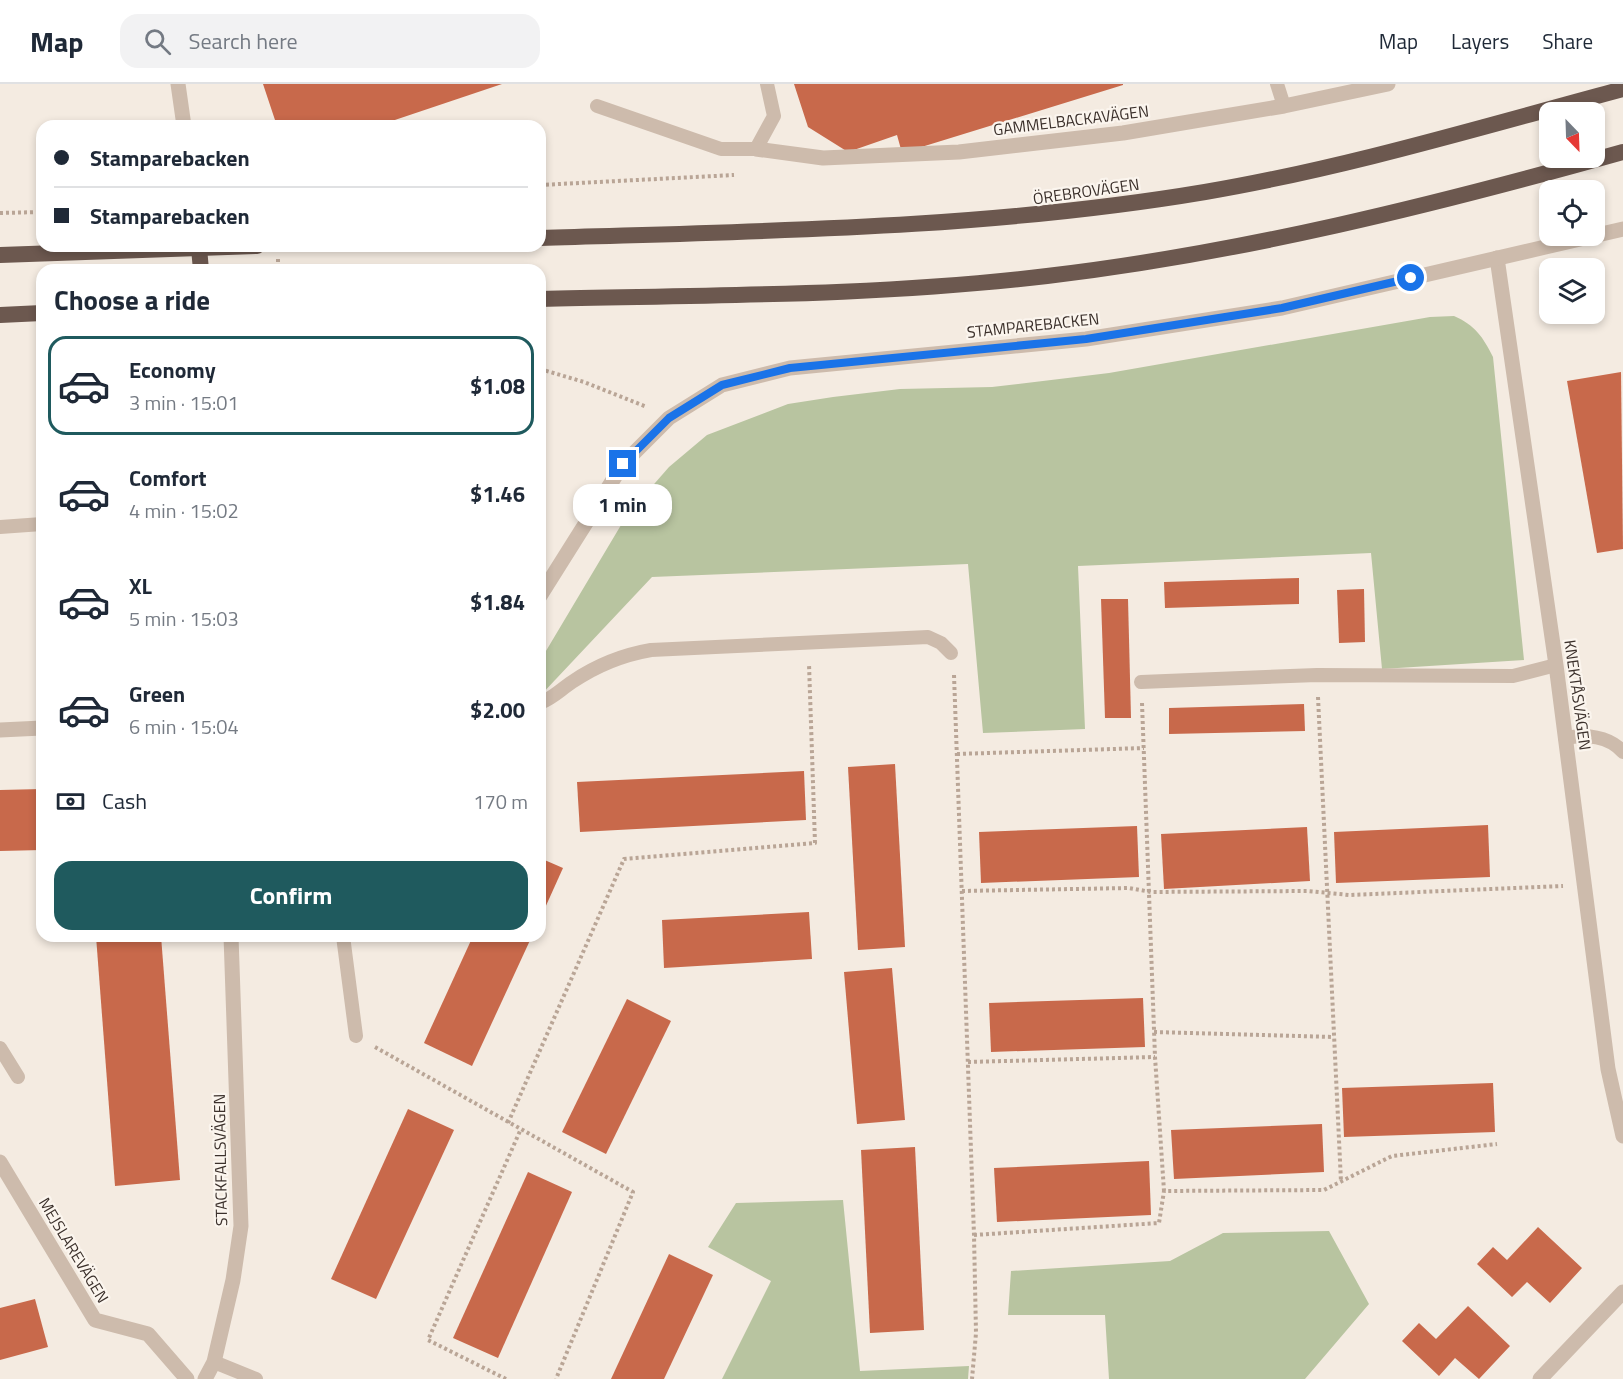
<!DOCTYPE html>
<html lang="en">
<head>
<meta charset="utf-8">
<style>
  :root { --surface:#fff; --page:#f2f2f3; --text:#1f2937; --muted:#747a83; --line:#e0e1e3; --accent:#1f5a5e }
  body { margin:0; font-family:"Titillium Web",sans-serif; background:var(--page); color:var(--text); height:100vh; display:flex; flex-direction:column; font-size:22px; white-space:nowrap }
  * { box-sizing:border-box; margin:0 }
  p { font-size:20px; color:var(--muted) }
  .icon { flex:none; width:33px; height:33px; fill:none; stroke:currentColor; stroke-width:2; stroke-linecap:round; stroke-linejoin:round }
  .map { position:relative; flex:1; overflow:hidden }
  .panel { position:absolute; left:36px; top:180px; width:510px; height:678px; display:flex; flex-direction:column; background:var(--surface); border-radius:18px; box-shadow:0 3px 9px #0003 }
  .panel>* { flex:none }
  .top-card { position:absolute; left:36px; top:36px; width:510px; height:132px; border-radius:18px; box-shadow:0 3px 9px #0003; display:grid; align-content:center; height:132px; padding:0 18px; background:var(--surface) }
  .needle { width:39px; rotate:157deg }
  .controls { position:absolute; left:1539px; top:18px; display:grid; gap:12px }
  .controls a { display:grid; place-items:center; width:66px; height:66px; border-radius:12px; background:var(--surface); box-shadow:0 3px 9px #0003; font-size:30px }
  .end { position:absolute; width:27px; height:27px; margin:-14px; border:8px solid #1a73e8; background:#fff; box-shadow:0 0 0 3px #fff }
  .from { border-radius:50% }
  .bubble { position:absolute; height:42px; border-radius:18px; background:var(--surface); box-shadow:0 3px 9px #0003; font-size:20px; font-weight:700; line-height:42px; text-align:center }
  .top-card b { display:flex; align-items:center; gap:21px; height:57px; font-size:22px }
  .top-card b+b { border-top:2px solid var(--line) }
  .top-card i { width:15px; height:15px; background:var(--text) }
  ul { padding:0; list-style:none }
  li { display:flex; align-items:center; gap:18px; height:99px; margin:0 12px 9px; padding:0 6px; border:3px solid transparent; border-radius:18px }
  li div { flex:1 }
  li b { display:block; font-size:22px }
  li em { font-style:normal; font-weight:700 }
  li.current { border-color:var(--accent) }
  li>.icon { width:54px; height:54px; stroke-width:1.5 }
  h2 { padding:0 18px; font-size:27px; line-height:72px }
  .pay { display:flex; align-items:center; gap:15px; height:66px; padding:0 18px; font-size:22px }
  .pay p { margin-inline-start:auto }
  .button { display:flex; gap:12px; margin-top:auto; padding:12px 18px }
  .button a { flex:1; height:69px; border-radius:18px; background:var(--accent); color:#fff; font-size:24px; font-weight:700; line-height:69px; text-align:center }
  header { display:flex; align-items:center; gap:36px; box-sizing:border-box; height:84px; padding:0 30px; background:var(--surface); border-bottom:2px solid var(--line) }
  header strong { font-size:28px }
  nav { display:flex; gap:33px; margin-inline-start:auto; font-size:21px }
  .search { width:420px; height:54px; background:var(--page); display:flex; align-items:center; gap:15px; box-sizing:border-box; padding:0 21px; border-radius:18px; color:var(--muted); font-size:22px }
  .map>svg:first-child { display:block }
  .green { fill:#b8c4a0 }
  .building { fill:#c8694b }
  .lines { fill:none; stroke-linecap:round; stroke-linejoin:round }
  .path { stroke:#b9a596; stroke-width:4; stroke-dasharray:3 3; stroke-linecap:butt }
  .service { stroke:#cdbbac; stroke-width:14 }
  .minor { stroke:#cdbbac; stroke-width:15 }
  .trunk { stroke:#6c584f; stroke-width:16 }
  .route { stroke:#1a73e8; stroke-width:8 }
  .labels { text-anchor:middle; dominant-baseline:central; stroke-width:4.5; stroke-linejoin:round; paint-order:stroke }
  .street-label { font-size:16px; fill:#3b302b; stroke:#fbf5ee }
</style>
</head>
<body>
<header>
<strong>Map</strong>
<div class="search"><svg class="icon" aria-label="search" viewBox="0 0 24 24"><circle cx="10" cy="10" r="6"/><path d="M15 15l6 6"/></svg>Search here</div>
<nav><a>Map</a><a>Layers</a><a>Share</a></nav>
</header>
<div class="map">
<svg width="1623" height="1295" viewBox="0 0 1623 1295">
  <rect width="100%" height="100%" fill="#f4ebe1"/>
  <!-- green -->
  <g class="green">
    <path d="M1454,232C1475,241 1483,253 1493,273L1524,576L1382,585L1371,469L1078,482L1085,645L983,649L968,480L652,493L540,612V577L627,431L669,383L707,351L788,320L833,313L900,305L992,303L1109,289L1430,233Z"/>
    <path d="M843,1116L860,1287L969,1282L968,1295H722L771,1197L708,1163L736,1119Z"/>
    <path d="M1329,1147L1369,1220L1305,1295H1109L1105,1231H1008L1011,1187L1170,1177L1223,1149Z"/>
  </g>
  <!-- building -->
  <g class="building">
    <path d="M263,0H502L377,42H277Z"/>
    <path d="M794,0H1123V1L902,69L897,51L848,68L808,43Z"/>
    <path d="M1621,288L1623,465L1597,469L1567,297Z"/>
    <path d="M1299,494V520L1165,524L1164,498Z"/>
    <path d="M1364,505L1365,558L1339,559L1337,506Z"/>
    <path d="M1101,515H1128L1131,634H1105Z"/>
    <path d="M1304,620L1305,647L1169,650V624Z"/>
    <path d="M895,680L905,863L858,866L848,683Z"/>
    <path d="M804,687L806,736L580,748L577,698Z"/>
    <path d="M42,705V766L0,767V706Z"/>
    <path d="M1488,741L1490,793L1336,799L1334,748Z"/>
    <path d="M1137,742L1139,793L981,799L979,748Z"/>
    <path d="M1307,743L1310,797L1164,805L1161,750Z"/>
    <path d="M540,774L563,784L540,835Z"/>
    <path d="M809,828L812,875L664,884L662,836Z"/>
    <path d="M96,852H161L180,1096L115,1102Z"/>
    <path d="M473,852H532L472,982L424,959Z"/>
    <path d="M892,884L905,1036L857,1040L844,888Z"/>
    <path d="M1143,914L1145,963L991,968L989,919Z"/>
    <path d="M627,915L671,937L606,1070L562,1048Z"/>
    <path d="M1493,999L1495,1048L1344,1053L1342,1004Z"/>
    <path d="M408,1025L454,1046L376,1215L331,1195Z"/>
    <path d="M1322,1040L1324,1088L1174,1095L1171,1046Z"/>
    <path d="M915,1063L924,1246L870,1249L861,1066Z"/>
    <path d="M1149,1077L1151,1131L997,1138L994,1084Z"/>
    <path d="M528,1088L572,1108L498,1274L453,1254Z"/>
    <path d="M1538,1143L1582,1184L1550,1219L1527,1198L1512,1213L1477,1180L1493,1163L1507,1176Z"/>
    <path d="M669,1170L713,1191L664,1295H611Z"/>
    <path d="M35,1215L48,1263L0,1276V1224Z"/>
    <path d="M1468,1222L1510,1262L1479,1295L1455,1274L1439,1292L1402,1257L1419,1239L1436,1255Z"/>
  </g>
  <g class="lines">
    <!-- path -->
    <g class="path">
      <path d="M540,101L734,91"/>
      <path d="M0,129L42,128"/>
      <path d="M278,175V186"/>
      <path d="M540,285L584,298L647,323"/>
      <path d="M954,591L974,1151L976,1249L972,1295"/>
      <path d="M1318,613L1341,1098"/>
      <path d="M1142,619L1155,973L1164,1107"/>
      <path d="M957,670L1144,664"/>
      <path d="M962,807L1129,804L1151,808L1308,807L1349,811L1563,802"/>
      <path d="M1154,948L1334,953"/>
      <path d="M375,963L633,1108L556,1295"/>
      <path d="M968,978L1155,973"/>
      <path d="M508,1039L624,775L815,759L809,580"/>
      <path d="M974,1151L1159,1139L1164,1107L1324,1106L1392,1072L1497,1060"/>
      <path d="M506,1295L428,1256L520,1047"/>
    </g>
    <!-- service -->
    <g class="service">
      <path d="M1277,0L1284,22"/>
      <path d="M597,22L721,65H756L774,32L767,0"/>
      <path d="M0,443L42,440"/>
      <path d="M1141,598L1317,591L1513,592L1556,581"/>
      <path d="M540,619C553,614 560,606 572,598C597,581 622,571 651,566L928,553L941,559L951,569"/>
      <path d="M1565,654C1586,650 1609,652 1623,668"/>
      <path d="M343,852L356,952"/>
      <path d="M0,964L18,993"/>
      <path d="M214,1278L256,1295"/>
    </g>
    <!-- minor -->
    <g class="minor">
      <path d="M178,0L184,42"/>
      <path d="M756,65L823,74L959,68L1123,49L1284,22L1388,0"/>
      <path d="M1497,174L1556,581L1608,985L1623,1052"/>
      <path d="M540,512L623,380L669,334L722,301L790,284L1086,255L1282,224L1623,145"/>
      <path d="M0,646L42,644"/>
      <path d="M0,1078L95,1236L148,1250L187,1295"/>
      <path d="M205,1295L214,1278L233,1196L241,1142L231,852"/>
      <path d="M1540,1295L1623,1208"/>
    </g>
    <!-- trunk -->
    <g class="trunk">
      <path d="M540,154C763,147 985,145 1205,108C1346,84 1485,42 1623,5"/>
      <path d="M199,164L201,186"/>
      <path d="M0,171L257,162"/>
      <path d="M540,215C709,211 879,212 1047,192C1242,169 1434,121 1623,68"/>
      <path d="M0,231L42,229"/>
    </g>
  </g>
  <g class="lines">
    <!-- route -->
    <path class="route" d="M623,380L669,334L722,301L790,284L1086,255L1282,224L1411,194"/>
  </g>
  <g class="labels">
    <!-- street labels -->
    <g class="street-label">
      <text transform="translate(1071 36) rotate(-7)">GAMMELBACKAVÄGEN</text>
      <text transform="translate(1086 107) rotate(-8)">ÖREBROVÄGEN</text>
      <text transform="translate(1033 241) rotate(-6)">STAMPAREBACKEN</text>
      <text transform="translate(1578 611) rotate(82)">KNEKTÅSVÄGEN</text>
      <text transform="translate(220 1076) rotate(-91)">STACKFALLSVÄGEN</text>
      <text transform="translate(74 1166) rotate(59)">MEJSLAREVÄGEN</text>
    </g>
  </g>
</svg>
<div class="controls">
<a><svg class="needle" viewBox="-14 -14 28 28"><path d="M0-13l5 13h-10z" fill="#e53935"/><path d="M0 13l5-13h-10z" fill="#747a83"/></svg></a>
<a><svg class="icon" aria-label="locate" viewBox="0 0 24 24"><circle cx="12" cy="12" r="6"/><path d="M12 2v4M12 18v4M2 12h4M18 12h4"/></svg></a>
<a><svg class="icon" aria-label="layers" viewBox="0 0 24 24"><path d="M12 4l9 5-9 5-9-5zM3 14l9 5 9-5"/></svg></a>
</div>
<i class="end from" style="left:1411px;top:194px"></i>
<i class="end" style="left:623px;top:380px"></i>
<div class="bubble" style="left:573px;top:400px;width:99px">1 min</div>
<div class="top-card">
<b><i class="from"></i>Stamparebacken</b>
<b><i></i>Stamparebacken</b>
</div>
<section class="panel">
<h2>Choose a ride</h2>
<ul>
<li class="current"><svg class="icon" aria-label="car" viewBox="0 0 24 24"><path d="M5 17H2v-5l4-1 3-4h7l3 4 3 1v5h-3M9 17h6M6 11h13"/><circle cx="7" cy="17" r="2"/><circle cx="17" cy="17" r="2"/></svg><div><b>Economy</b><p>3 min · 15:01</p></div><em>$1.08</em></li>
<li><svg class="icon" aria-label="car" viewBox="0 0 24 24"><path d="M5 17H2v-5l4-1 3-4h7l3 4 3 1v5h-3M9 17h6M6 11h13"/><circle cx="7" cy="17" r="2"/><circle cx="17" cy="17" r="2"/></svg><div><b>Comfort</b><p>4 min · 15:02</p></div><em>$1.46</em></li>
<li><svg class="icon" aria-label="car" viewBox="0 0 24 24"><path d="M5 17H2v-5l4-1 3-4h7l3 4 3 1v5h-3M9 17h6M6 11h13"/><circle cx="7" cy="17" r="2"/><circle cx="17" cy="17" r="2"/></svg><div><b>XL</b><p>5 min · 15:03</p></div><em>$1.84</em></li>
<li><svg class="icon" aria-label="car" viewBox="0 0 24 24"><path d="M5 17H2v-5l4-1 3-4h7l3 4 3 1v5h-3M9 17h6M6 11h13"/><circle cx="7" cy="17" r="2"/><circle cx="17" cy="17" r="2"/></svg><div><b>Green</b><p>6 min · 15:04</p></div><em>$2.00</em></li>
</ul>
<div class="pay"><svg class="icon" aria-label="cash" viewBox="0 0 24 24"><path d="M3 7h18v10H3z"/><circle cx="12" cy="12" r="2"/></svg>Cash<p>170 m</p></div>
<div class="button"><a>Confirm</a></div>
</section>
</div>
</body>
</html>
